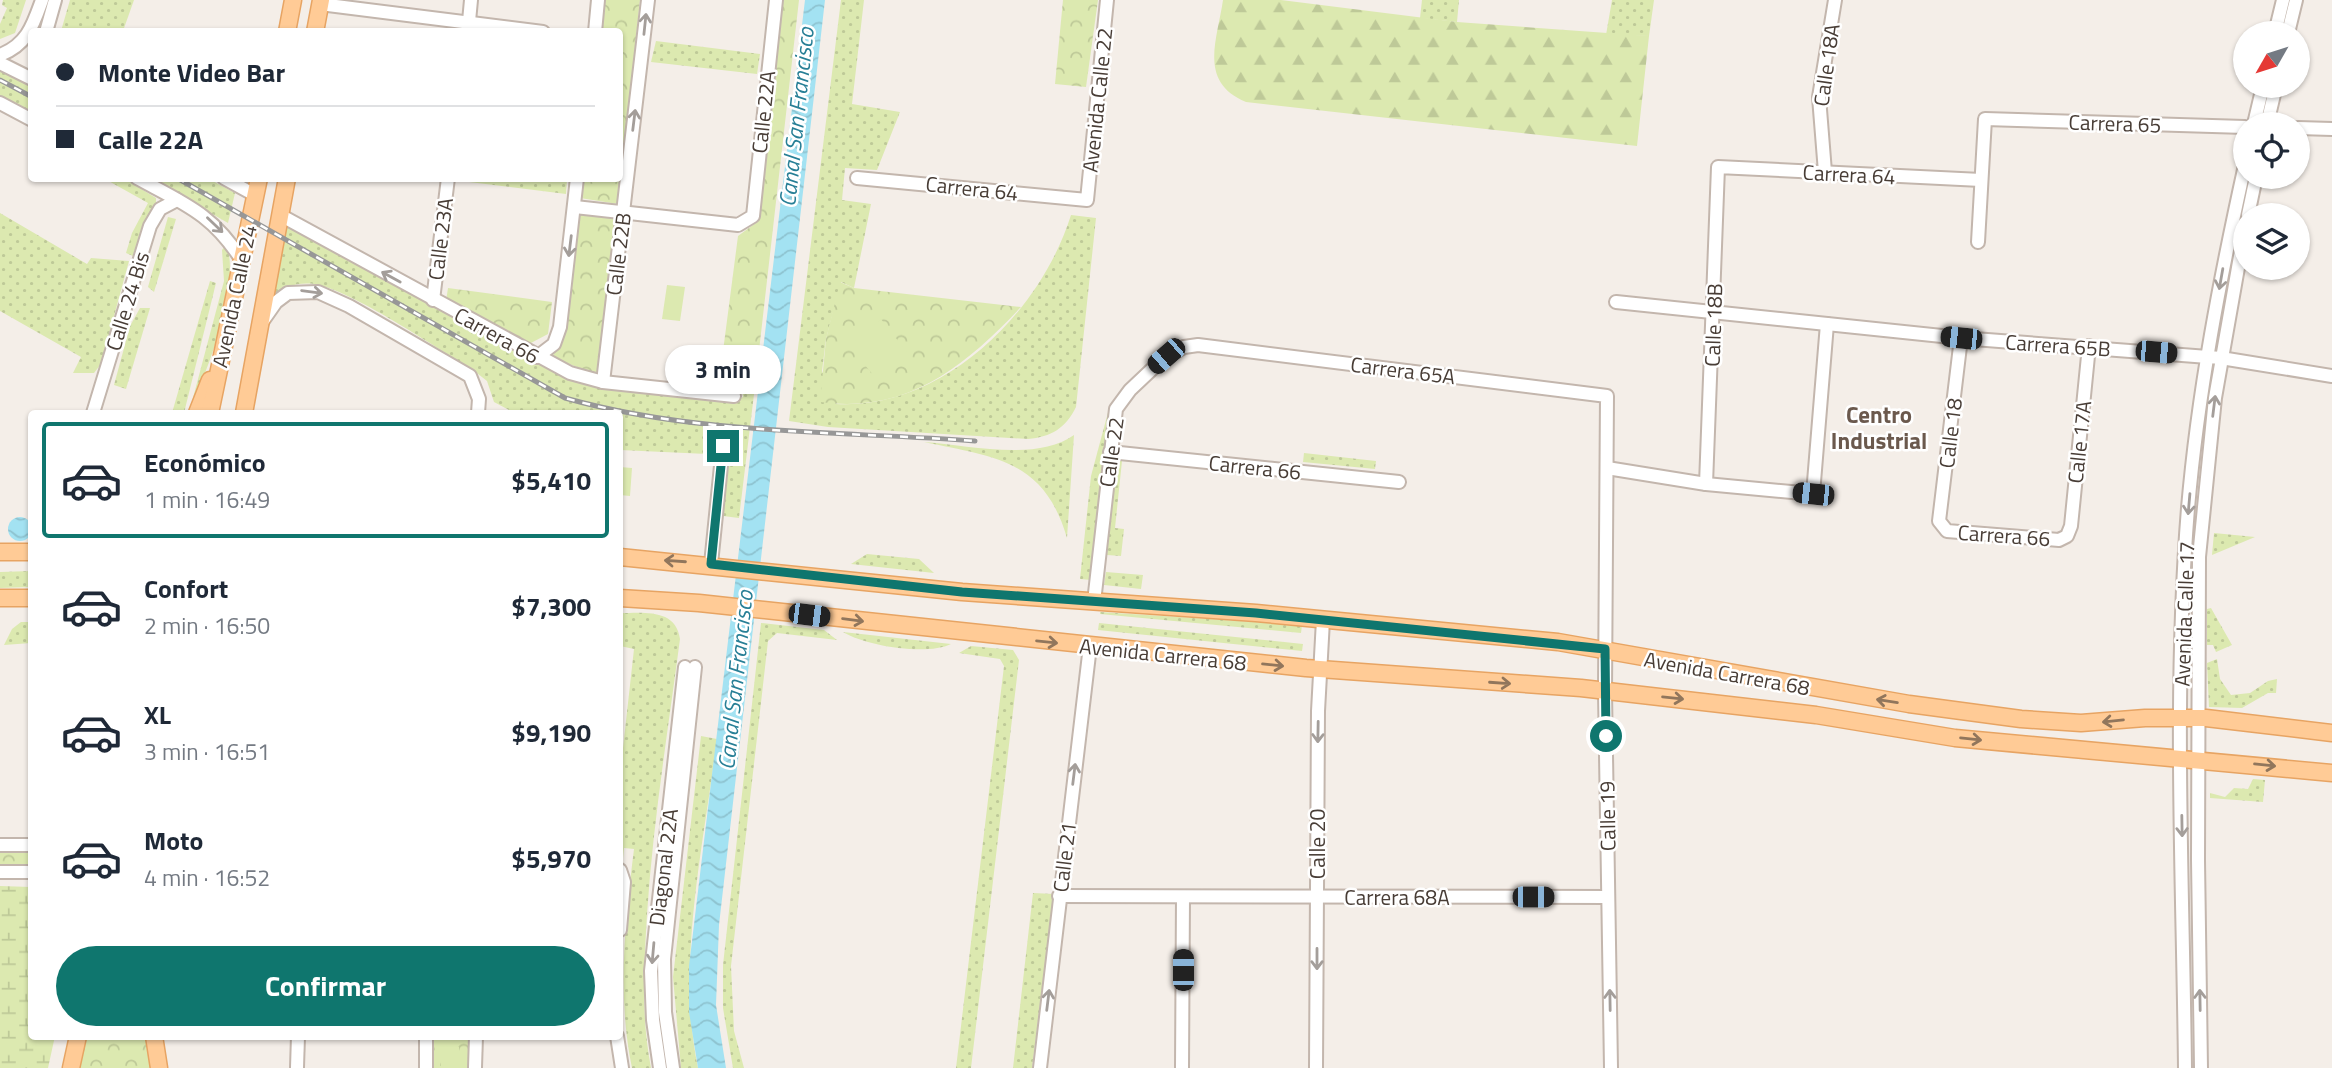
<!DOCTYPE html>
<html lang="es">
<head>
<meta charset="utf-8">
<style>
  :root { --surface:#fff; --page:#f2f2f3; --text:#1f2937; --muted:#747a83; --line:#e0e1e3; --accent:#0f766e }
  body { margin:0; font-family:"Titillium Web",sans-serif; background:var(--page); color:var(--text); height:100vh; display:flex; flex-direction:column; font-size:26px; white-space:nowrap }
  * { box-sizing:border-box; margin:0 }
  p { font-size:23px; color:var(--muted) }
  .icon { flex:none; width:38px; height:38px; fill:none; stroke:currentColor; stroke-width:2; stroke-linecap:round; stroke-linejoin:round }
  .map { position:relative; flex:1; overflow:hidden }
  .panel { position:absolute; left:28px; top:410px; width:595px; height:630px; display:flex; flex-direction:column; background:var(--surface); border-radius:7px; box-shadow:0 2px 5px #0004 }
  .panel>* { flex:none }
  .guide { position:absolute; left:28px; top:28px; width:595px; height:154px; border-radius:7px; box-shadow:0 2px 5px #0004; display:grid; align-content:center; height:154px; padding:0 28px; background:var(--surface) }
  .needle { width:46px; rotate:231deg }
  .fabs { position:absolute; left:2233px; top:21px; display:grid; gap:14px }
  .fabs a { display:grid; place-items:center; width:77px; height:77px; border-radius:50%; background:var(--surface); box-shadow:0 2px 5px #0004; font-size:35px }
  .end { position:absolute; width:32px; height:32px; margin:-16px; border:9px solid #0f766e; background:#fff; box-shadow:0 0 0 4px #fff }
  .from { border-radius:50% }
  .bubble { position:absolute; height:49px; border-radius:24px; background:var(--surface); box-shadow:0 2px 5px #0004; font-size:23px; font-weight:700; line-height:49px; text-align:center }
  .car { position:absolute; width:21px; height:42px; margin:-21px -10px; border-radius:9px; box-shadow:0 0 5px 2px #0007; background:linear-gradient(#222 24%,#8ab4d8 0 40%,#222 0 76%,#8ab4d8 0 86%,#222 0) }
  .guide b { display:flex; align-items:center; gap:24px; height:66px; font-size:26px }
  .guide b+b { border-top:2px solid var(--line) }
  .guide i { width:18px; height:18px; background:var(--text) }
  ul { padding:12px 0 0; list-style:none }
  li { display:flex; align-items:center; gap:21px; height:116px; margin:0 14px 10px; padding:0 14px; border:4px solid transparent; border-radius:7px }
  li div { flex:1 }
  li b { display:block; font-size:26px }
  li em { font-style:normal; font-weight:700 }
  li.current { border-color:var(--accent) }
  li>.icon { width:63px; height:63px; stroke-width:1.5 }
  .button { display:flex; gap:14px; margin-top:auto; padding:14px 28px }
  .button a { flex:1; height:80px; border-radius:42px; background:var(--accent); color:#fff; font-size:28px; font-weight:700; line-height:80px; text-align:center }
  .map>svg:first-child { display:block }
  .grass { fill:url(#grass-dots) }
  .forest { fill:url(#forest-firs) }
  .wetland { fill:url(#wetland-marsh) }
  .park { fill:url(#park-crowns) }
  .pitch { fill:#dce9b0 }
  .water { fill:url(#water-waves) }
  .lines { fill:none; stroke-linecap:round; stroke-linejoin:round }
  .minor-casing { stroke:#c3b6ad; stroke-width:16 }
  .major-casing { stroke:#e7a463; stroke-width:19 }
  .minor { stroke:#fff; stroke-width:12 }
  .major { stroke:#ffcb96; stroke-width:16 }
  .rail-casing { stroke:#979797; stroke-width:5 }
  .rail { stroke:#fff; stroke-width:2.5; stroke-dasharray:8; stroke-linecap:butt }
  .oneway { stroke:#a49e9a }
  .oneway2 { stroke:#91765c }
  .route { stroke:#0f766e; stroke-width:9 }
  .labels { text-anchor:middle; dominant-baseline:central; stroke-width:5; stroke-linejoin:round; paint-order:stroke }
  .street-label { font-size:21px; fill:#483d36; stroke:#fff }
  .water-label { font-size:23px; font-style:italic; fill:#277f96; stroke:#fff }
  .neighbourhood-label { font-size:23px; font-weight:bold; fill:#6b594d; stroke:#fff }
</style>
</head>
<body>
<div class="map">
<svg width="2332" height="1068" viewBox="0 0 2332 1068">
  <defs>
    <pattern id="grass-dots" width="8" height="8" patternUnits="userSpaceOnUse" patternTransform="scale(1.75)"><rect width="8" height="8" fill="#dce9b0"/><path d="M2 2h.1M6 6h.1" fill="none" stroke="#bec998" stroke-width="1.8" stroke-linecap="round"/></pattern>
    <pattern id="forest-firs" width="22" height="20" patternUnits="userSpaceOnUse" patternTransform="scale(1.75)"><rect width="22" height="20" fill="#dce9b0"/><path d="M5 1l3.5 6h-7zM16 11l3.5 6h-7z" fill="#bec998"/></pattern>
    <pattern id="wetland-marsh" width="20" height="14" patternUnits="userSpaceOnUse" patternTransform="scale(1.75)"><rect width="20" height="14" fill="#dce9b0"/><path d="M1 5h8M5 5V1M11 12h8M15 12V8" fill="none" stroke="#bec998"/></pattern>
    <pattern id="park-crowns" width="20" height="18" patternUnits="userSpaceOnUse" patternTransform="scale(1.75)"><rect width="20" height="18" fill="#dce9b0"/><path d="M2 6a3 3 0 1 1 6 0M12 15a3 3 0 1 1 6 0" fill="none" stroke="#bec998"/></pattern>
    <pattern id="water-waves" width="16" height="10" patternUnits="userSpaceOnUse" patternTransform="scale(1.75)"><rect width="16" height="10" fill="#a3e2f2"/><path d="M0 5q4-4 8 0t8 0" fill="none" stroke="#8ec3d0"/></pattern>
  </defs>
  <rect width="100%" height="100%" fill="#f4eee8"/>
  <!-- grass -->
  <g class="grass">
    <path d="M3,0H26L15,33L0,39V24L7,8L2,5Z"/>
    <path d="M70,0H134L123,31H61Z"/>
    <path d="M841,0H864L852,104L900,112L877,170L845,168L842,200L871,204L854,288L841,282L826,339L822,371L836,404C943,410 1041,312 1071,215L1096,218L1076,407C1066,428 1051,437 1028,439L828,427L789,421Z"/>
    <path d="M1422,0H1459L1457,22L1420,18Z"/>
    <path d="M1612,0H1654L1649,36L1606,35Z"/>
    <path d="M656,41L760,54L757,74L651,62Z"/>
    <path d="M0,67L31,84V114L0,97Z"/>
    <path d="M105,179H125L156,198V205L142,227L133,256L126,253L132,233L148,203Z"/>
    <path d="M151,179H209L235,193L228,223Z"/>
    <path d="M461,179L567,178V179L566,194L461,181Z"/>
    <path d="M0,213L87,264L91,258L129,261L101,364L94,373H73L81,357L0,311Z"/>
    <path d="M168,217L176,219L154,292L148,287Z"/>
    <path d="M285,225L549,370C609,392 670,396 733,402L743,397L742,386H755L739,518L723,516L731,446L723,436H716L708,441L707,454L620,450V413H515L494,402L487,381L473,370C436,348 352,290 314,284C299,282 284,286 273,296Z"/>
    <path d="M227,244C240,293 208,366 189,413L224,281L222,250Z"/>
    <path d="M210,281L216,283L184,413H172Z"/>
    <path d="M140,308H150L126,389L114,385L130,326Z"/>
    <path d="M1110,405L1091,580L1080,579L1091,476Z"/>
    <path d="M1074,435L1067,538C1044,459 994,457 924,442C968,445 1037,462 1074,435Z"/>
    <path d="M1304,453L1376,461L1375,469L1303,462Z"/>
    <path d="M1116,460L1122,461L1115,528L1124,529L1121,556L1107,555Z"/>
    <path d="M2214,533L2255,537L2212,555Z"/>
    <path d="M867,554L919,559L934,573L851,564Z"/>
    <path d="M31,571V587L0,588V572Z"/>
    <path d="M1106,572L1143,575L1141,589L1104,585Z"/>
    <path d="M2211,608L2232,645L2216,652L2213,645H2207V609Z"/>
    <path d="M1100,612L1302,625L1301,633L1100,614Z"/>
    <path d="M620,613C643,613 676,608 680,639C668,731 653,822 647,914C644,967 641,1016 651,1068H632C617,996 625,921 634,849L624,848L623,858H620V775L634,649L620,646Z"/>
    <path d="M21,622H31V643L4,645L12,629Z"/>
    <path d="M761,623L824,630L837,640L777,633L768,641L731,966L734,1031L744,1068H733L723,1008V965Z"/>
    <path d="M1099,623L1303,644L1302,651L1098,630Z"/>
    <path d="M843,632L951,644C927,656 866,646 843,632Z"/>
    <path d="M971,646L1013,650L1019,660L971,1068H956L1004,666L1000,659L959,653Z"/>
    <path d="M2217,659L2220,679L2231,695L2250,693L2268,681L2277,679L2276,693H2268L2242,708L2209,707L2207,663Z"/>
    <path d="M701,736L717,739C704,844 676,963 698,1068H681L673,977Z"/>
    <path d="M2253,779L2265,780L2263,802L2210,798V793L2225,797L2234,788L2248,789Z"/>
    <path d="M1033,893L1054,894L1032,1068H1013Z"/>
  </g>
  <!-- forest -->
  <path class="forest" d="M1223,0H1281L1457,22L1649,36L1637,146L1246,102C1198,82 1217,41 1223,0Z"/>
  <!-- wetland -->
  <path class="wetland" d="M0,886L31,887L32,1036H55L48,1068H0Z"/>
  <!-- park -->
  <g class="park">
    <path d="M604,0H640L618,204L580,198L582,179L620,178V32L600,31Z"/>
    <path d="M780,0H799L755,386L719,382L738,236L757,222L760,208Z"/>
    <path d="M1063,0H1098L1086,87L1055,84Z"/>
    <path d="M578,213L617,219L597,375L552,357L564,335Z"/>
    <path d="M840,282L854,288L1021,307C964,367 907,414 820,402L826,339Z"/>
    <path d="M448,288L552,302L548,334L529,344L446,301Z"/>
    <path d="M31,852V867H0V853Z"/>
    <path d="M83,1036H148L153,1068H77Z"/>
    <path d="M432,1036H470L469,1068H432Z"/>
  </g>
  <!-- pitch -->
  <g class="pitch">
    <path d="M667,285L685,287L680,321L662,319Z"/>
    <path d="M881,319L910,356L879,382L849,346Z"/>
    <path d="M620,467L632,468L630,496L620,495Z"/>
    <path d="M441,1046L459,1047V1068H441Z"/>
  </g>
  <!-- water -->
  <g class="water">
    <path d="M805,0H825L719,925L716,1005L726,1068H698L689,1012V966Z"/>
    <circle cx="20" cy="529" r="12"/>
  </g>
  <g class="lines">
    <!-- minor casing -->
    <g class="minor-casing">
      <g id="minor">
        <path d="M320,4L543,32"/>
        <path d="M46,32L55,0"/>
        <path d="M468,32L471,0"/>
        <path d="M595,32L598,0"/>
        <path d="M2275,33L2283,0"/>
        <path d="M2288,33L2296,0"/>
        <path d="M0,55C27,45 33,25 42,0"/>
        <path d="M0,63L32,79"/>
        <path d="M0,103L32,120"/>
        <path d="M2254,124L2263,86"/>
        <path d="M2267,124L2276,86"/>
        <path d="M2298,128L2332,129"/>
        <path d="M1825,172L1819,97L1835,0"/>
        <path d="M137,178C185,204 213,214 243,262"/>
        <path d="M224,178L255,195"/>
        <path d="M857,178L1087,200L1107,0"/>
        <path d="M575,207L738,225L753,216L776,0"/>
        <path d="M280,215L570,373L603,382L734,396"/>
        <path d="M2248,215L2256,177"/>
        <path d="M1978,242L1985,119L2245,127"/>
        <path d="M433,300L448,178"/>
        <path d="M1616,302L1961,338L2221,358L2332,376"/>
        <path d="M262,322L276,302L288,293L318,292L349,306L470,376L479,399L478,413"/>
        <path d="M1961,338L1939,521L1947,531L2059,540L2067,536L2071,526L2089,346"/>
        <path d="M537,357L554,344L560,327L577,178"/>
        <path d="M603,382L648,0"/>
        <path d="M93,413L150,226L160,209L177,200"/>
        <path d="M1110,452L1399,482"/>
        <path d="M1607,468L1706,484L1813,494L1827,324"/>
        <path d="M1706,484L1718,167L1981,180"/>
        <path d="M711,564L723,446"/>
        <path d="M1094,602L1116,409L1130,390L1166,356L1184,347L1198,345L1607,396L1605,692L1611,1068"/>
        <path d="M0,845H32"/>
        <path d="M620,870L624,882L620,930"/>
        <path d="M0,872H32"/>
        <path d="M1059,896L1608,897"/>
        <path d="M617,1036L622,1068"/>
        <path d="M297,1068L298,1036"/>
        <path d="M426,1068V1036"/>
        <path d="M475,1068L476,1036"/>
        <path d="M660,1068L653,1020L651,971L685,667"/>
        <path d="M673,1068L665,1012L664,959L695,667"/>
        <path d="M1040,1068L1090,646"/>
        <path d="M1182,1068L1183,897"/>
        <path d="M1316,1068L1318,711L1323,620"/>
        <path d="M2185,1068C2183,882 2173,694 2188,508C2198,392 2220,278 2245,165"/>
        <path d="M2201,1068L2198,860L2199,557L2215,398L2245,228"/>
      </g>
    </g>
    <!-- major casing -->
    <g class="major-casing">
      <g id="major">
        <path d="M287,32L293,0"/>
        <path d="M315,32L321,0"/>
        <path d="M197,413L210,380"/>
        <path d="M210,413L259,178"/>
        <path d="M244,413L287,178"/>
        <path d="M0,552H32"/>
        <path d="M620,557L962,592L1256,613L1558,642L1909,704L2021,719L2081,723L2145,718H2206L2332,733"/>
        <path d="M0,598H32"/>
        <path d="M620,598L699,603L1306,668L1581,688L1816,715L1955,738L2332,773"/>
        <path d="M154,1036L159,1068"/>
        <path d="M71,1068L78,1036"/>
      </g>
    </g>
    <!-- minor -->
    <use href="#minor" class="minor"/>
    <!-- major -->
    <use href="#major" class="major"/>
    <!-- rail casing -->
    <g class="rail-casing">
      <g id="rail">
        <path d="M0,80L32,97"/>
        <path d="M177,178L565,398C696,435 840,431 975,441"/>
      </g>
    </g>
    <!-- rail -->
    <use href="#rail" class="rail"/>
  </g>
  <!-- one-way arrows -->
  <defs><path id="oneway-shaft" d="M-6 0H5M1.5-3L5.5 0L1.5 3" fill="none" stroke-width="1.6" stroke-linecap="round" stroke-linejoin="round" transform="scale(1.75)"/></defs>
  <g class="oneway">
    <use href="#oneway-shaft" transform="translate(645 24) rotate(-84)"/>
    <use href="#oneway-shaft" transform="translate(634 120) rotate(-83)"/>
    <use href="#oneway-shaft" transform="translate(215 225) rotate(44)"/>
    <use href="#oneway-shaft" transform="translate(570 246) rotate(97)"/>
    <use href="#oneway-shaft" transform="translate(391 277) rotate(-151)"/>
    <use href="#oneway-shaft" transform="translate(2221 279) rotate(100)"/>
    <use href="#oneway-shaft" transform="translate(312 292) rotate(8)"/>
    <use href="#oneway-shaft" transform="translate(2214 406) rotate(-83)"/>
    <use href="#oneway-shaft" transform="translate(2189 504) rotate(95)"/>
    <use href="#oneway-shaft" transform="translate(1318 732) rotate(91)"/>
    <use href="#oneway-shaft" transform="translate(1074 774) rotate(-83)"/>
    <use href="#oneway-shaft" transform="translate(2182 826) rotate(89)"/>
    <use href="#oneway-shaft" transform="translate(653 953) rotate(95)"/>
    <use href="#oneway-shaft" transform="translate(1317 959) rotate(90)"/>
    <use href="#oneway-shaft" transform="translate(1048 1000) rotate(-83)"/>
    <use href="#oneway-shaft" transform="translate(1610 1000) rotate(-91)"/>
    <use href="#oneway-shaft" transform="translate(2200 1000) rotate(-91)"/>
  </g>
  <g class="oneway2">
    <use href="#oneway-shaft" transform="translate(675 561) rotate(-176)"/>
    <use href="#oneway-shaft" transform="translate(853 620) rotate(7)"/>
    <use href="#oneway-shaft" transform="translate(1047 642) rotate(6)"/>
    <use href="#oneway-shaft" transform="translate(1273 665) rotate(6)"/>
    <use href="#oneway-shaft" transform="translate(1500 683) rotate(4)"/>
    <use href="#oneway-shaft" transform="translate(1673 698) rotate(6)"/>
    <use href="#oneway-shaft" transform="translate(1887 701) rotate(-171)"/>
    <use href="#oneway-shaft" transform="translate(2113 721) rotate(174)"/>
    <use href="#oneway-shaft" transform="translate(1971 739) rotate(6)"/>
    <use href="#oneway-shaft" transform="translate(2265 765) rotate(6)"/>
  </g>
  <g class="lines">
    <!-- route -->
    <path class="route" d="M723,446L711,564L962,592L1256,613L1605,649L1606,736"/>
  </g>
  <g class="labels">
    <!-- street labels -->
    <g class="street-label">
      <text transform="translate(1826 65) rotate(-82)">Calle 18A</text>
      <text transform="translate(1097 100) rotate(-84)">Avenida Calle 22</text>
      <text transform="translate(763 112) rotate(-84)">Calle 22A</text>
      <text transform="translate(2115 123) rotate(2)">Carrera 65</text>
      <text transform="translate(1849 174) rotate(3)">Carrera 64</text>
      <text transform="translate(972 188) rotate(6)">Carrera 64</text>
      <text transform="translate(440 239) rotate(-83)">Calle 23A</text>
      <text transform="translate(618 254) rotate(-83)">Calle 22B</text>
      <text transform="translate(234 296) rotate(-78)">Avenida Calle 24</text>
      <text transform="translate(127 301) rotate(-73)">Calle 24 Bis</text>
      <text transform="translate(1713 325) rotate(-88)">Calle 18B</text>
      <text transform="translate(497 335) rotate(29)">Carrera 66</text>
      <text transform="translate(2058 345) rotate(4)">Carrera 65B</text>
      <text transform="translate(1403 370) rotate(7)">Carrera 65A</text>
      <text transform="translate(1950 433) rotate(-83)">Calle 18</text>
      <text transform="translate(2079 442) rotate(-84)">Calle 17A</text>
      <text transform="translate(1111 452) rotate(-82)">Calle 22</text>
      <text transform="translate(1255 467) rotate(6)">Carrera 66</text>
      <text transform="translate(2004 535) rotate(4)">Carrera 66</text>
      <text transform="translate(2184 614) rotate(-88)">Avenida Calle 17</text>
      <text transform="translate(1163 654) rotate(6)">Avenida Carrera 68</text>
      <text transform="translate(1727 673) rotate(10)">Avenida Carrera 68</text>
      <text transform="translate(1607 816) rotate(-91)">Calle 19</text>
      <text transform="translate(1317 844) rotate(-90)">Calle 20</text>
      <text transform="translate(1064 857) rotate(-83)">Calle 21</text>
      <text transform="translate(663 867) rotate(-83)">Diagonal 22A</text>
      <text x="1397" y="897">Carrera 68A</text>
    </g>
    <!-- water labels -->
    <g class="water-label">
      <text transform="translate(796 117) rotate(-84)">Canal San Francisco</text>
      <text transform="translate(735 680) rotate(-84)">Canal San Francisco</text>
    </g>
    <!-- neighbourhood labels -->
    <g class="neighbourhood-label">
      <text x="1879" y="414">Centro<tspan x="1879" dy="26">Industrial</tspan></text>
    </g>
  </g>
</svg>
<div class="fabs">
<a><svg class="needle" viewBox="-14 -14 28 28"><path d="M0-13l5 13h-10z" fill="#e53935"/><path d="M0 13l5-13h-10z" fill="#747a83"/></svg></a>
<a><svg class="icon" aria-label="locate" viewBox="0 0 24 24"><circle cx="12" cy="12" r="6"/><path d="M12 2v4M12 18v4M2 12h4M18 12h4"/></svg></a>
<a><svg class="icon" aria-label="layers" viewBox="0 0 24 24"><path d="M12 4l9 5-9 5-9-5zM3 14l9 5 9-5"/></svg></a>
</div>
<i class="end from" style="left:1606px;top:736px"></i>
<i class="end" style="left:723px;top:446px"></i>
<div class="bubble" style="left:665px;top:345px;width:116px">3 min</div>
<i class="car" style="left:1961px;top:338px;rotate:276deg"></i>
<i class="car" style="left:2156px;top:352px;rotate:95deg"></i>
<i class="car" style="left:1166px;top:356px;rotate:229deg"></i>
<i class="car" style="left:1813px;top:494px;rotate:276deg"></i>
<i class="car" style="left:809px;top:615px;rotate:97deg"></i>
<i class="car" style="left:1533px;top:897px;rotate:90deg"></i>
<i class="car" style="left:1183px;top:970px;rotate:0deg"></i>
<div class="guide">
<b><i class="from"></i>Monte Video Bar</b>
<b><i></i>Calle 22A</b>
</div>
<section class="panel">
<ul>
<li class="current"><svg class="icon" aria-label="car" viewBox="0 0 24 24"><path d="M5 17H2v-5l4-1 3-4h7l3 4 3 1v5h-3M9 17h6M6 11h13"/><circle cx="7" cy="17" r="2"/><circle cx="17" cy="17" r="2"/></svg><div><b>Económico</b><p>1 min · 16:49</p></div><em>$5,410</em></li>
<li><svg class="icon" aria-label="car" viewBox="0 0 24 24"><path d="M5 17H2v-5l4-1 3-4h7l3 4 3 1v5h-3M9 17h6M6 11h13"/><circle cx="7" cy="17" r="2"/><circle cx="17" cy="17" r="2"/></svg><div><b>Confort</b><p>2 min · 16:50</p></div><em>$7,300</em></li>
<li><svg class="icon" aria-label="car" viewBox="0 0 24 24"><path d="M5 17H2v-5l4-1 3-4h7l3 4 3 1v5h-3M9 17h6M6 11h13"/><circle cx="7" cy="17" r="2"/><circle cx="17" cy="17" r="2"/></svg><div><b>XL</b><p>3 min · 16:51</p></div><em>$9,190</em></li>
<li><svg class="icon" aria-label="car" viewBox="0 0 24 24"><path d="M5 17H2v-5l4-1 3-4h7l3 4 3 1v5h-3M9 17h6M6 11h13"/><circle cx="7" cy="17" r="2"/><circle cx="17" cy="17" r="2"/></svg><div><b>Moto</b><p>4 min · 16:52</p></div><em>$5,970</em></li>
</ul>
<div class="button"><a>Confirmar</a></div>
</section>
</div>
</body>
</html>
